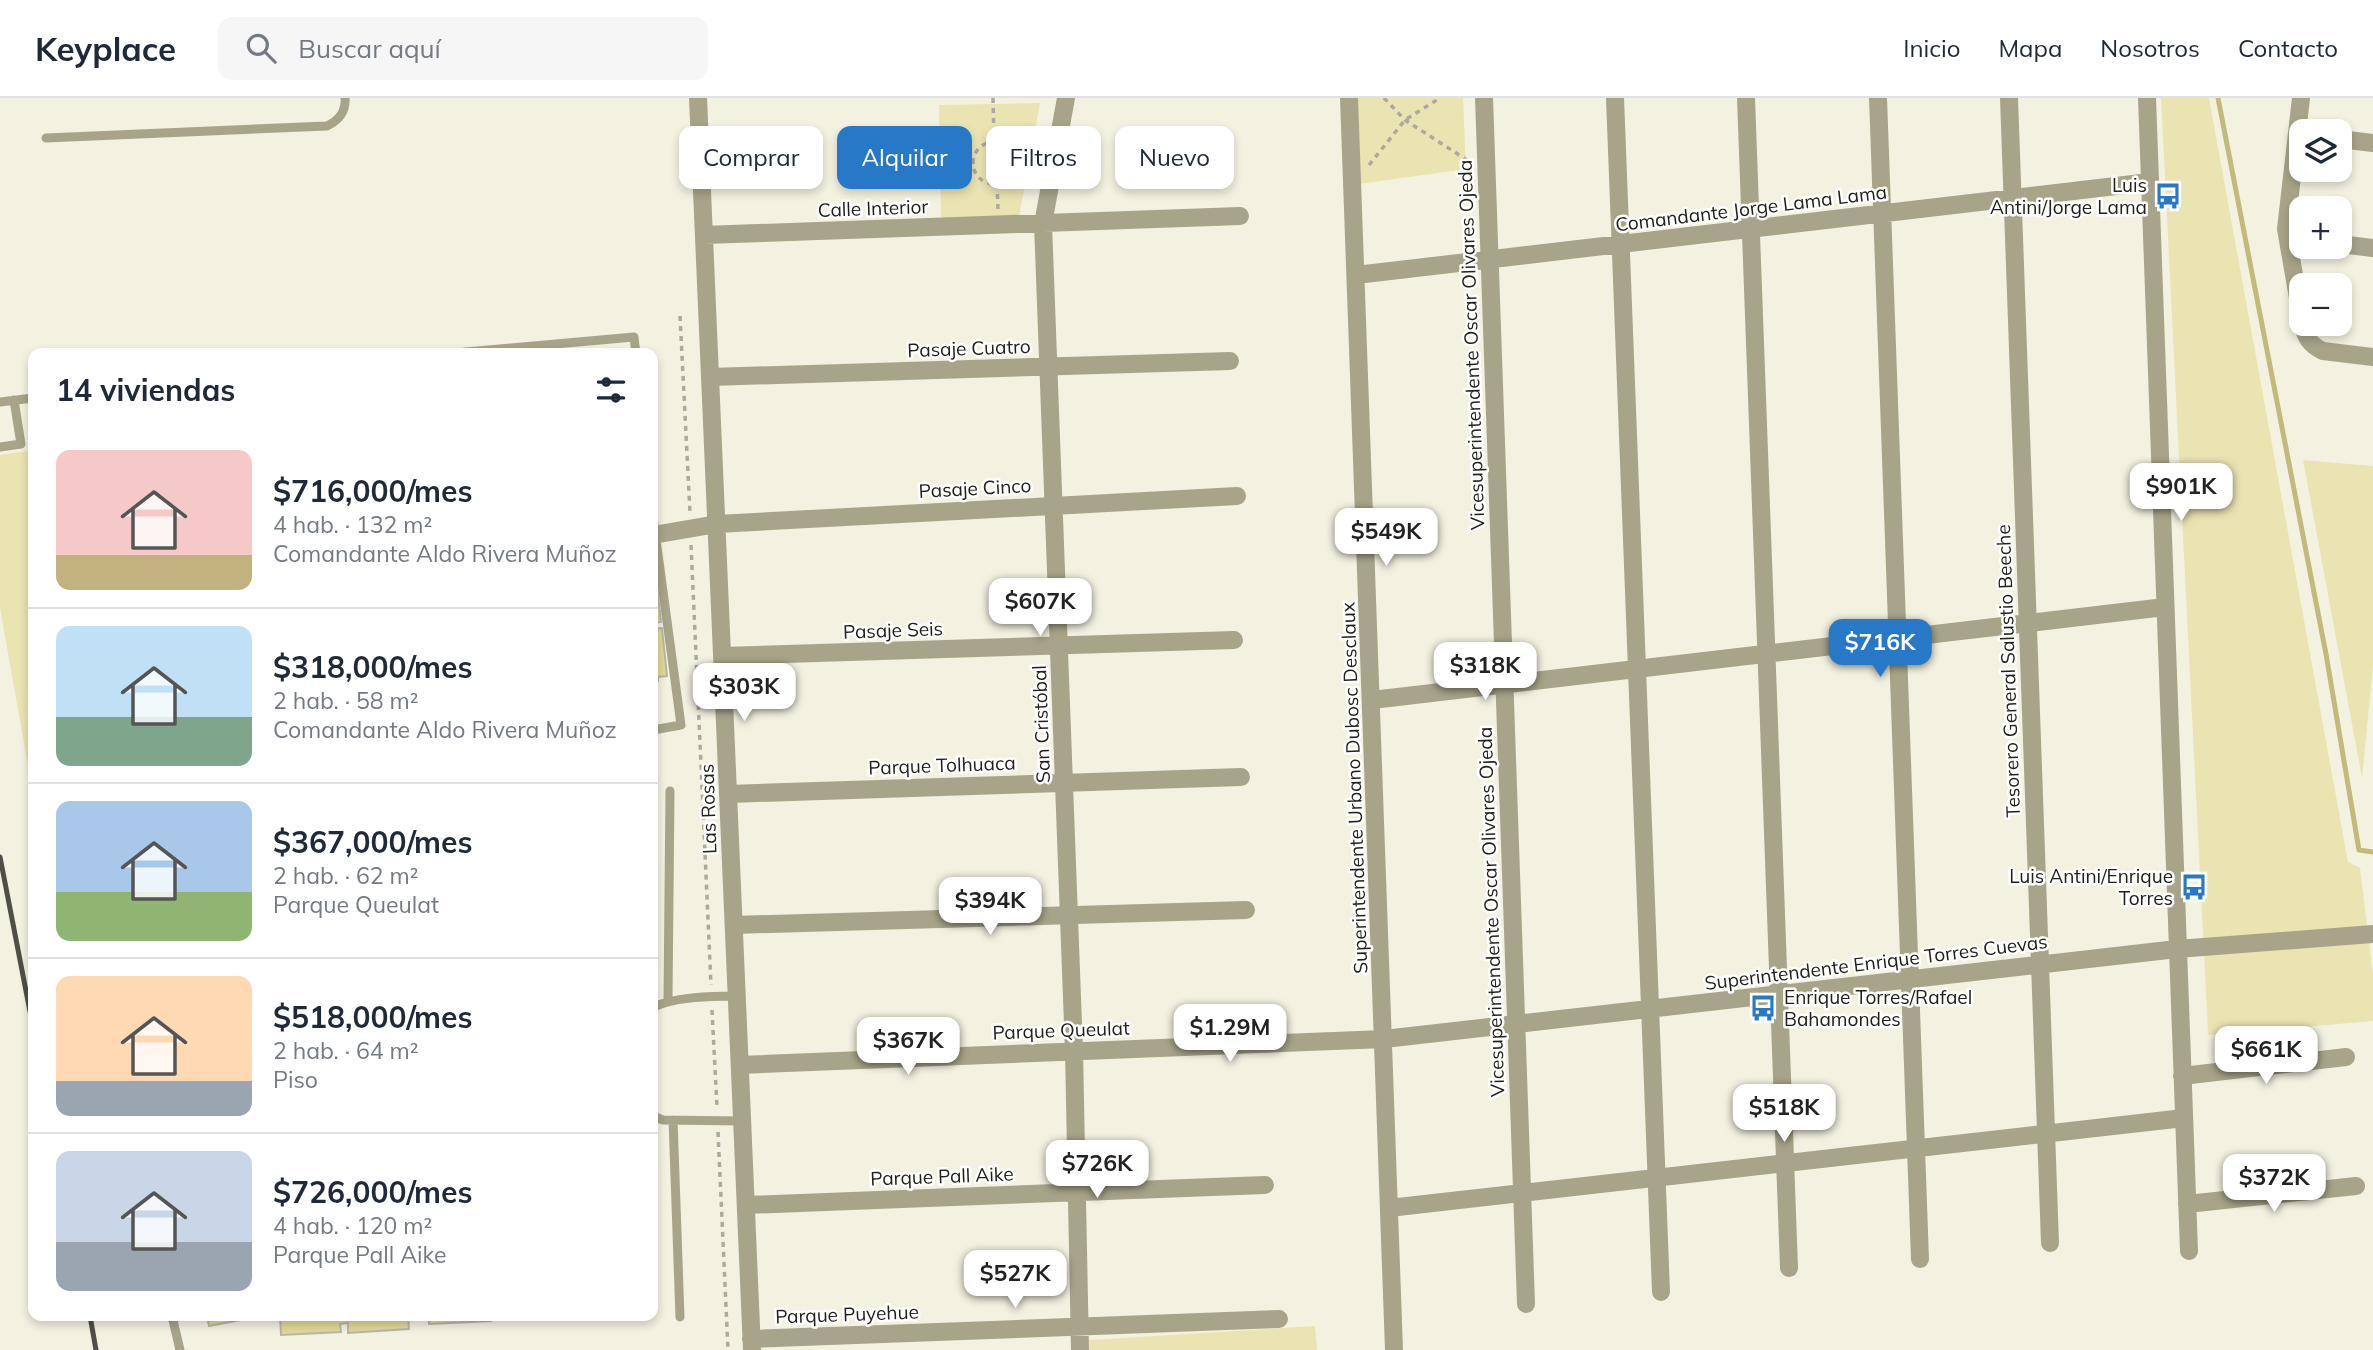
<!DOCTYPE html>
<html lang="es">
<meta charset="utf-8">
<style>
:root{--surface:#fff;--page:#f6f6f7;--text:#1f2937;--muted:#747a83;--line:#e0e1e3;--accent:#2778c7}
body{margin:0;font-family:Mulish,sans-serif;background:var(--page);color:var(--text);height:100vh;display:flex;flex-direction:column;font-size:26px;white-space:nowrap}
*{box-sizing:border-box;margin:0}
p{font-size:23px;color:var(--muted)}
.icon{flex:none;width:38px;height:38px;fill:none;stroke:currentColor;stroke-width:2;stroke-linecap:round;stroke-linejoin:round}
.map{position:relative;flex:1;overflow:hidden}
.panel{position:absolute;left:28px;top:250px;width:630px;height:973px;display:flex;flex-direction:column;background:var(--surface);border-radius:14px;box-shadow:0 4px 10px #0003}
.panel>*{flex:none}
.banner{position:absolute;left:679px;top:28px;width:665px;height:63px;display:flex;gap:14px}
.controls{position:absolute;left:2289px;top:21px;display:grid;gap:14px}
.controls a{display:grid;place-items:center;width:63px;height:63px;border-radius:14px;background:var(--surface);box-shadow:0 4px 10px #0003;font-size:35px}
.price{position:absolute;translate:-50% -60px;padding:0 16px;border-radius:14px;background:#fff;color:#222;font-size:23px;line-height:46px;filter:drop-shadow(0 2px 4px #0008)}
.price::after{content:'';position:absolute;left:50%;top:42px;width:21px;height:16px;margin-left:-10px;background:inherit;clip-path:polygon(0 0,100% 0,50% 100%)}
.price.current{background:var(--accent);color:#fff}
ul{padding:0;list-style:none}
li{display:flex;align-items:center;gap:21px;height:175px;padding:0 28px}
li+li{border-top:2px solid var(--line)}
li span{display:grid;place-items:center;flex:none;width:196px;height:140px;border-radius:14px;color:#555}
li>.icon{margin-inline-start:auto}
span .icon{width:84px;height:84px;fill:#fffc;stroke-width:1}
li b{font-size:30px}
h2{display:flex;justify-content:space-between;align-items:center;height:84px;padding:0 28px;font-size:30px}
.pill{padding:0 24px;border-radius:14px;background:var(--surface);box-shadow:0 4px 10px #0003;font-size:24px;line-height:63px}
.pill.current{background:var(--accent);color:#fff}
header{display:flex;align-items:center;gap:42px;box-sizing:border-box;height:98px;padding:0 35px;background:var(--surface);border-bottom:2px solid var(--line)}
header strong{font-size:33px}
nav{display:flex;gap:38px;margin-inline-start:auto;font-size:24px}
.search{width:490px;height:63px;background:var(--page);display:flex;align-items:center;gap:18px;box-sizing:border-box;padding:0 24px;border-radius:14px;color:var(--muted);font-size:26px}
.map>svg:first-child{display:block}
.green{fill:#eae4b3}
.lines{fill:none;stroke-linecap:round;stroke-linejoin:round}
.stream{stroke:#c2ba7b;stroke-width:5}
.building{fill:#e0d898;stroke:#b8b7a7;stroke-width:2}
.path{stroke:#abaa9d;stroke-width:3.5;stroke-dasharray:5 5;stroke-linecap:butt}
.lane{stroke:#a7a489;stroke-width:9}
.street{stroke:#a7a489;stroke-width:18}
.rail{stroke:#4f4f47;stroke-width:5}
.labels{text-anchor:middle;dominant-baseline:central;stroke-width:5;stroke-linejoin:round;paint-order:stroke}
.poi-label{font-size:19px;fill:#21211b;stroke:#fff;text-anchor:end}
.street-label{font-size:19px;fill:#21211b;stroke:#fff}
</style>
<header>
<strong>Keyplace</strong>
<div class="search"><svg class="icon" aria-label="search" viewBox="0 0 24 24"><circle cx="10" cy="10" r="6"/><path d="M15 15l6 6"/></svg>Buscar aquí</div>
<nav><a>Inicio</a><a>Mapa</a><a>Nosotros</a><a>Contacto</a></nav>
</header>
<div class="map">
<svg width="2373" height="1252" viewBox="0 0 2373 1252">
<rect width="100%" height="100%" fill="#f3f2e1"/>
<path class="green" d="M1354,0H1463L1466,71L1359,86Z
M2161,0H2209L2348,764L2360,770L2373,877V923L2208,937Z
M1040,5L1019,119L941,121L939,7Z
M27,353L33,386V679H30L0,510V357Z
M2303,362L2373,368V568L2362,680Z
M1315,1228L1317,1252H1089V1242Z"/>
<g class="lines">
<path class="stream" d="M2218,0L2326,556L2359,752L2373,754"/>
</g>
<path class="building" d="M653,470H655L661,524L653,525Z
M662,530L667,578L658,579V583H653V531Z
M207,1218H246V1221L209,1228Z
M280,1218H408L409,1231L348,1235V1225L340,1226L341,1234L281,1237Z
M429,1218H491V1223L429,1226Z
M517,1218H579L517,1222Z"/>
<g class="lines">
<path class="path" d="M993,0L994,44
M1384,0L1405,22L1470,64
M973 65a21 21 0 1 1 42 0a21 21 0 1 1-42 0Z
M947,67L973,66
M1015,67L1037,64
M1369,67L1405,22L1440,0
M997,86L998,111
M680,218L690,415
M691,447L711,887
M712,912L717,1009
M718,1034L728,1252"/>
<path class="lane" d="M46,40L327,28C339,22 346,14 345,0
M444,256L634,239L636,256
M0,304L33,300
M0,349L21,346L14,302
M653,419L681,627L653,632
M668,902L670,693
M653,909C679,898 708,899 737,898
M653,1018L663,1022L742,1023
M673,1022L680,1219
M172,1218L180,1252"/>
<path class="street" d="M698,0L752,1252
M1066,0L1043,126L1074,953L1080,1252
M1349,0L1394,1252
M1484,0L1526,1206
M1615,0L1661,1194
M1746,0L1789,1170
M1878,0L1920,1161
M2009,0L2050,1145
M2147,0L2189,1153
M2301,0L2286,131L2301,217
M2340,41L2373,45
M704,137L1240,118
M2340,146L2373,150
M1356,177L2150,84
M2303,226C2305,239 2310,247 2323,253L2373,259
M710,279L1230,263
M653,437L717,426L1237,398
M722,558L1234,542
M1372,602L2165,509
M728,696L1241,679
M734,827L1246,812
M740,967L1384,941L2177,851L2373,836
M2182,978L2346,959
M2187,1106L2356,1088
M746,1107L1265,1087
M1389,1110L2184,1020
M751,1241L1279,1221"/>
<path class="rail" d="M0,759L33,929
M90,1218L96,1252"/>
</g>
<defs>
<g id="bus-bare" transform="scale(2.1)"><path d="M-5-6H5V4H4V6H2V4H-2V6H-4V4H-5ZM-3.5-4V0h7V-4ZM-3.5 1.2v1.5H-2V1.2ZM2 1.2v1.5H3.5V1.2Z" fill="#2778c7" stroke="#fff" stroke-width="2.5" paint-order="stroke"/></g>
</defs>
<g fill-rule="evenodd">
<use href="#bus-bare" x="2168" y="98"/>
<use href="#bus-bare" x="2194" y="789"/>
<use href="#bus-bare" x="1763" y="910"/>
</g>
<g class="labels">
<g class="poi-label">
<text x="2147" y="87">Luis<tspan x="2147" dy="22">Antini/Jorge Lama</tspan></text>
<text x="2173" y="778">Luis Antini/Enrique<tspan x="2173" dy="22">Torres</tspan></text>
<text x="1784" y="899" text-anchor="start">Enrique Torres/Rafael<tspan x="1784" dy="22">Bahamondes</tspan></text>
</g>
<g class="street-label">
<text transform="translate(873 110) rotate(-2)">Calle Interior</text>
<text transform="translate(1751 110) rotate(-7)">Comandante Jorge Lama Lama</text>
<text transform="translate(1471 247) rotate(-92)">Vicesuperintendente Oscar Olivares Ojeda</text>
<text transform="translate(969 250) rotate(-2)">Pasaje Cuatro</text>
<text transform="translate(975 390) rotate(-3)">Pasaje Cinco</text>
<text transform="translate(893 532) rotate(-2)">Pasaje Seis</text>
<text transform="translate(2008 573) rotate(-92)">Tesorero General Salustio Beeche</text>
<text transform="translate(1041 626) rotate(-92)">San Cristóbal</text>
<text transform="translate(942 667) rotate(-2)">Parque Tolhuaca</text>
<text transform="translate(1354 690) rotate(-92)">Superintendente Urbano Dubosc Desclaux</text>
<text transform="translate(708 711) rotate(-92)">Las Rosas</text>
<text transform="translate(1491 814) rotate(-92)">Vicesuperintendente Oscar Olivares Ojeda</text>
<text transform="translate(1876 864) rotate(-7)">Superintendente Enrique Torres Cuevas</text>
<text transform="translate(1061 932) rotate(-2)">Parque Queulat</text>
<text transform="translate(942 1078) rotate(-2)">Parque Pall Aike</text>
<text transform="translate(847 1216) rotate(-2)">Parque Puyehue</text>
</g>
</g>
</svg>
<div class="controls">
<a><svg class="icon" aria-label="layers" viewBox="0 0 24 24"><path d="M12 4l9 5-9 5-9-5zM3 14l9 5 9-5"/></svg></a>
<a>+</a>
<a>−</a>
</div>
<b class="price" style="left:2181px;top:425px">$901K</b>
<b class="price" style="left:1386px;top:470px">$549K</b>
<b class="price" style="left:1040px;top:540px">$607K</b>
<b class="price current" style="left:1880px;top:581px">$716K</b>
<b class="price" style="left:1485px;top:604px">$318K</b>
<b class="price" style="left:744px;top:625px">$303K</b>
<b class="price" style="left:990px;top:839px">$394K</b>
<b class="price" style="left:1230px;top:966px">$1.29M</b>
<b class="price" style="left:908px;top:979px">$367K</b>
<b class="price" style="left:2266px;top:988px">$661K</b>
<b class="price" style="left:1784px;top:1046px">$518K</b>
<b class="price" style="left:1097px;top:1102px">$726K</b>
<b class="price" style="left:2274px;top:1116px">$372K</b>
<b class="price" style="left:1015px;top:1212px">$527K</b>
<div class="banner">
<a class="pill">Comprar</a>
<a class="pill current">Alquilar</a>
<a class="pill">Filtros</a>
<a class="pill">Nuevo</a>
</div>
<section class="panel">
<h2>14 viviendas<svg class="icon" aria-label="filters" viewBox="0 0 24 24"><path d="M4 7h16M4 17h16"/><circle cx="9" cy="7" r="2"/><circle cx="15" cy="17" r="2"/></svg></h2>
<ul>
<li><span style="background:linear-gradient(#f6c9c9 75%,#c2b280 0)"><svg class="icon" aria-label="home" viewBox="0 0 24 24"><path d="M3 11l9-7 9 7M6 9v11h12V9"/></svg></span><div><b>$716,000/mes</b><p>4 hab. · 132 m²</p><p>Comandante Aldo Rivera Muñoz</p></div></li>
<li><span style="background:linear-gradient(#bfe0f5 65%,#7fa58c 0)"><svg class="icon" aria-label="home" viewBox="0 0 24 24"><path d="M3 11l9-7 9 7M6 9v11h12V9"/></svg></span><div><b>$318,000/mes</b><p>2 hab. · 58 m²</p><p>Comandante Aldo Rivera Muñoz</p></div></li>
<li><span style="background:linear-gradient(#a9c7e8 65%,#8fb573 0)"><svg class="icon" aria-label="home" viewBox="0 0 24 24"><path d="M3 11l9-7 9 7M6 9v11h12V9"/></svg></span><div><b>$367,000/mes</b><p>2 hab. · 62 m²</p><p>Parque Queulat</p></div></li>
<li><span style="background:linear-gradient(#ffd9b3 75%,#9aa5b1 0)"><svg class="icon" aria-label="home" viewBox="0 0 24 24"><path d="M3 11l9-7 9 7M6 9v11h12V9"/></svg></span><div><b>$518,000/mes</b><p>2 hab. · 64 m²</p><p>Piso</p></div></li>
<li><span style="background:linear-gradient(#c9d6e8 65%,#9aa5b1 0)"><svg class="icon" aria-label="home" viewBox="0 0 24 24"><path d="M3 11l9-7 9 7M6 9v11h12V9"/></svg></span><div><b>$726,000/mes</b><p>4 hab. · 120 m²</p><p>Parque Pall Aike</p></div></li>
</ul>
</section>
</div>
